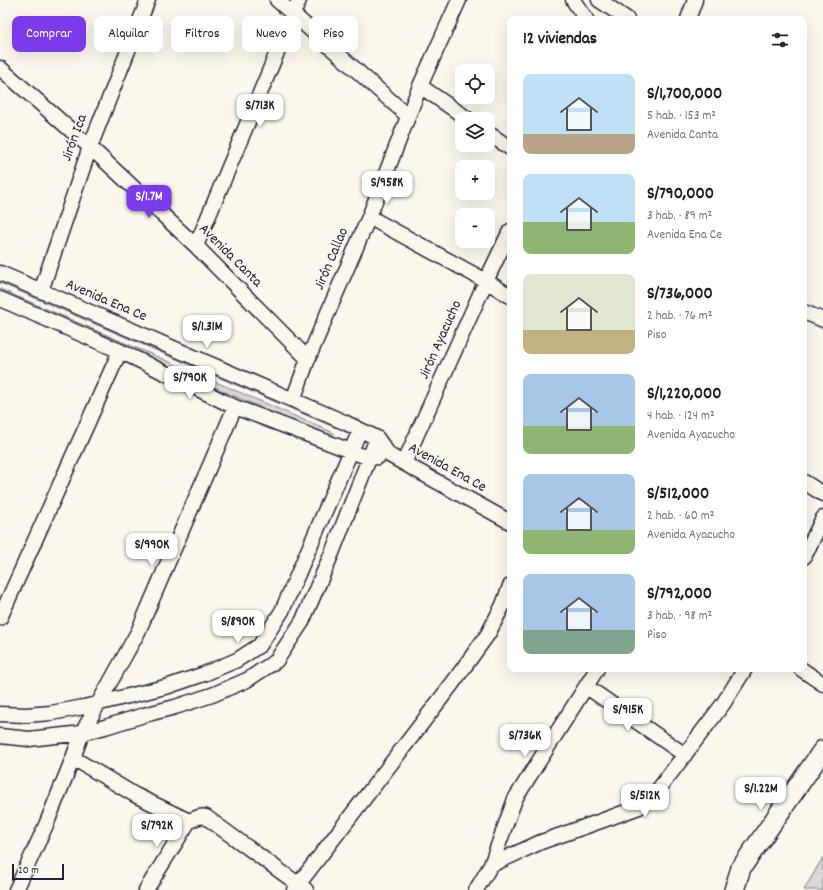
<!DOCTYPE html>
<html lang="es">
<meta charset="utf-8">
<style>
:root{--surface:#fff;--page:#f2f2f2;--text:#222;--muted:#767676;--accent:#7c3aed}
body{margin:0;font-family:Dekko,sans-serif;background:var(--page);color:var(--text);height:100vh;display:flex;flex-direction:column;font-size:15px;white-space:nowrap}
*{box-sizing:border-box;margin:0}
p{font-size:13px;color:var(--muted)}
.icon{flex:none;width:22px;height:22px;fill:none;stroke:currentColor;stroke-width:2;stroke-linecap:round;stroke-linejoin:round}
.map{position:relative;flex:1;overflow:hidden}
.details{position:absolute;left:507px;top:16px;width:300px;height:656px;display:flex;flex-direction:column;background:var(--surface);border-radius:8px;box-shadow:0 4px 16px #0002}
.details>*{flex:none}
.banner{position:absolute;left:12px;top:16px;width:380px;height:36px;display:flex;gap:8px}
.tools{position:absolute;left:455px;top:64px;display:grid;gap:8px}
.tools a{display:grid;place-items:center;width:40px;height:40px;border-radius:8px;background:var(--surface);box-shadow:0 4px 16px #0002;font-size:20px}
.scale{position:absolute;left:12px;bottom:10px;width:52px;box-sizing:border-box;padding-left:4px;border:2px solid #22223b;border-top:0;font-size:11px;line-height:14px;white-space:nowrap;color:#22223b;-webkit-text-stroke:3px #fbf7ec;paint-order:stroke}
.price{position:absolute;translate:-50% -34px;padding:0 9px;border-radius:8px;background:#fff;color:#222;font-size:13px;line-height:26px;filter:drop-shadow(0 1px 2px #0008)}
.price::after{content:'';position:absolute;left:50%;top:24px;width:12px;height:9px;margin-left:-6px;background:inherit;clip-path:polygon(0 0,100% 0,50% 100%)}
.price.selected{background:var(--accent);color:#fff}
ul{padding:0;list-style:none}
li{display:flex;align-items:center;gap:12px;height:100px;padding:0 16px}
li span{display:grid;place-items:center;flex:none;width:112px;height:80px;border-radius:8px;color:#555}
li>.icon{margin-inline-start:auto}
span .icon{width:48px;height:48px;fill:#fffc;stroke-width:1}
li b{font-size:17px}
h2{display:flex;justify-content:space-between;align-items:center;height:48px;padding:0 16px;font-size:17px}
.tag{padding:0 14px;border-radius:8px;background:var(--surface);box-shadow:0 4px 16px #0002;font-size:14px;line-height:36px}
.tag.selected{background:var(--accent);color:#fff}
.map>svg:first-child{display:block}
.green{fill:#dbd8d3;stroke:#7e7d87}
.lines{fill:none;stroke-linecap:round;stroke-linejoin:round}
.street-casing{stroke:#22223b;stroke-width:17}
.secondary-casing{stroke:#22223b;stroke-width:22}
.street{stroke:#fbf7ec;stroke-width:14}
.secondary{stroke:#fbf7ec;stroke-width:19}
.labels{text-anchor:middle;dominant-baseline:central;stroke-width:3.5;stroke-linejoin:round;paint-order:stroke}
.street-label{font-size:15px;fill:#22223b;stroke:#fbf7ec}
</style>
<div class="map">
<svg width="823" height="890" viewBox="0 0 823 890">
<rect width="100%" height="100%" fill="#fbf7ec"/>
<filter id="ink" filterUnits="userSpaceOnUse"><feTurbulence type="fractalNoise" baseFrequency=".025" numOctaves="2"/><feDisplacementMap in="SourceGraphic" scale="8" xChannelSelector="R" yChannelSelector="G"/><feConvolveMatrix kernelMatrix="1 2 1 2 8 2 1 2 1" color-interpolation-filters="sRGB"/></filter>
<g filter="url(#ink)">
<path class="green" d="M0,278L338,424L336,428L0,283Z
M0,289L334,433L332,438L0,295Z
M823,857V890H804Z"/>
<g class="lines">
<g class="street-casing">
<path id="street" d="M277,0L408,116
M573,0L586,19
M599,0L627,19
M688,19L695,0
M0,68L90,147L196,246L308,359
M420,86L468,119
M488,133L510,148
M369,217L486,281L510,296
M196,246L299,0
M0,273L344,422L377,438L389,455L510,522
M41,291L90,147L148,0
M0,299L120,351L235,407L369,458L378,457
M804,312L823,320
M293,400L308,359L369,217L420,86L459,0
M235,407L138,632L82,733L73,758L135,795L189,821C194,819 200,815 206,817L306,890
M404,463L486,281L510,231
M804,482L823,494
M804,557L823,518
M0,618L120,351
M801,669L823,684
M587,687L685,755
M0,714L26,715L51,713L84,707L169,686L204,674L237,660L260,645L282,611L360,430
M0,736L29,739L82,733L105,727L144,715L175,707L212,695L247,680L276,661L302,622L332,553L377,438
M491,865L515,799L597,669
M16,890L46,825L73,758
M146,890L189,821
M294,890L452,684L488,634L503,605L510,586
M476,890L491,865L541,842L601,821L639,807L655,794L723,704L745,669"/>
</g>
<g class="secondary-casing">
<path id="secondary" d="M734,890L741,868L823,750"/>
</g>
<use href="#street" class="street"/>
<use href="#secondary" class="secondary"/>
</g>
</g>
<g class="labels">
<g class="street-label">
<text transform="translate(75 138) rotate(-70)">Jirón Ica</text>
<text transform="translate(230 256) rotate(45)">Avenida Canta</text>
<text transform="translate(332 259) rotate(-67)">Jirón Callao</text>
<text transform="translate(106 301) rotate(23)">Avenida Ena Ce</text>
<text transform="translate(441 340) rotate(-66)">Jirón Ayacucho</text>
<text transform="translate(447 468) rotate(29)">Avenida Ena Ce</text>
</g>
</g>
</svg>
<div class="tools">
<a><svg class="icon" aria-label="locate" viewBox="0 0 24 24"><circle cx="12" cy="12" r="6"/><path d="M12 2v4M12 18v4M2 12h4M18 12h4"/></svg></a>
<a><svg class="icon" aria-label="layers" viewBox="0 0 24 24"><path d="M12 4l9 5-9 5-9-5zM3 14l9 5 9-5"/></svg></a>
<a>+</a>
<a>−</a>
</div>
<div class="scale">20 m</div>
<b class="price" style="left:260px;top:128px">S/713K</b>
<b class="price" style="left:387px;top:205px">S/958K</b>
<b class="price selected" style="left:149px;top:219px">S/1.7M</b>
<b class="price" style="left:207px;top:349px">S/1.31M</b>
<b class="price" style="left:190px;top:400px">S/790K</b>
<b class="price" style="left:152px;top:567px">S/990K</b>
<b class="price" style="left:238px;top:644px">S/890K</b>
<b class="price" style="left:628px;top:732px">S/915K</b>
<b class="price" style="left:525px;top:758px">S/736K</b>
<b class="price" style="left:761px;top:811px">S/1.22M</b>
<b class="price" style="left:645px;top:818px">S/512K</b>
<b class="price" style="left:157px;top:848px">S/792K</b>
<div class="banner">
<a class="tag selected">Comprar</a>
<a class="tag">Alquilar</a>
<a class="tag">Filtros</a>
<a class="tag">Nuevo</a>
<a class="tag">Piso</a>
</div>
<section class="details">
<h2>12 viviendas<svg class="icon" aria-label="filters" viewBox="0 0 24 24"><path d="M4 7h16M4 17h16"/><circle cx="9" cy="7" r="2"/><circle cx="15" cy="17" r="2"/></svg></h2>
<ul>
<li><span style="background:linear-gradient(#bfe0f5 75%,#b9a48a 0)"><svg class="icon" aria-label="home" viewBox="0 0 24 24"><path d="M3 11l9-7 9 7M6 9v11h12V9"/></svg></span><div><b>S/1,700,000</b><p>5 hab. · 153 m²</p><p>Avenida Canta</p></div></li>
<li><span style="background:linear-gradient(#bfe0f5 60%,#8fb573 0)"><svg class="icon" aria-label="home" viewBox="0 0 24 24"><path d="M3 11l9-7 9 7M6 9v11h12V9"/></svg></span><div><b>S/790,000</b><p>3 hab. · 89 m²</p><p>Avenida Ena Ce</p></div></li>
<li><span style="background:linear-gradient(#dfe7d0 70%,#c2b280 0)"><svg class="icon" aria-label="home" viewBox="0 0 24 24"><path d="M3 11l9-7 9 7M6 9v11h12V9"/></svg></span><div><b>S/736,000</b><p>2 hab. · 76 m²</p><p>Piso</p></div></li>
<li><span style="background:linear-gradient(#a9c7e8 65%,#8fb573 0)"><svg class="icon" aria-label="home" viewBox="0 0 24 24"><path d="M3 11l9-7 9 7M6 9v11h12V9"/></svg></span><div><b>S/1,220,000</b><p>4 hab. · 124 m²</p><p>Avenida Ayacucho</p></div></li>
<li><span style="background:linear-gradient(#a9c7e8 70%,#8fb573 0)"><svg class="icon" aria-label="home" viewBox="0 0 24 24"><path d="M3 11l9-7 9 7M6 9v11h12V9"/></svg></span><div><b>S/512,000</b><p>2 hab. · 60 m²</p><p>Avenida Ayacucho</p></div></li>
<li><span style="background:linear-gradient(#a9c7e8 70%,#7fa58c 0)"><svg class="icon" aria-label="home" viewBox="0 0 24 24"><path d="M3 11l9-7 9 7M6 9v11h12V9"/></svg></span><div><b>S/792,000</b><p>3 hab. · 98 m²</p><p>Piso</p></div></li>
</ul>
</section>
</div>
